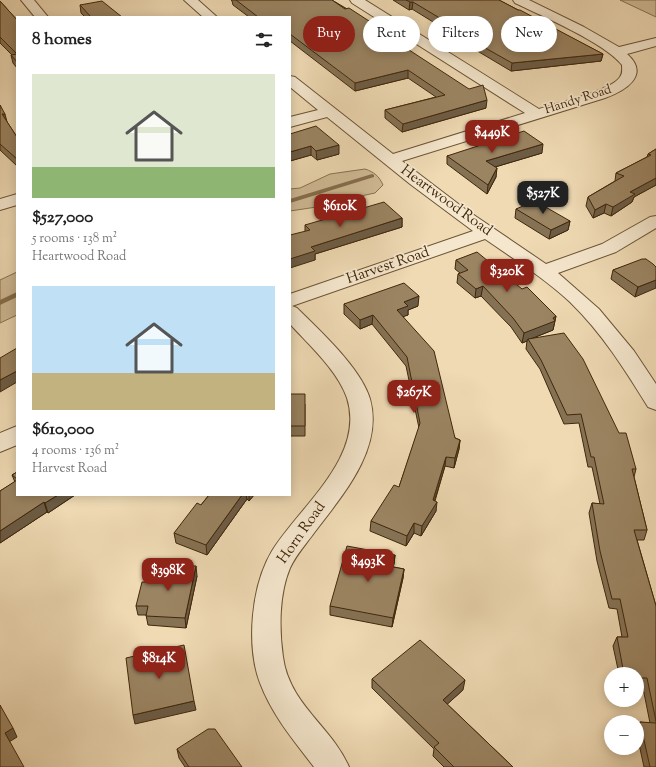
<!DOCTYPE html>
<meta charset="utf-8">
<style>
:root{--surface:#fff;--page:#f2f2f2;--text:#222;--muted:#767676;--accent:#8f2418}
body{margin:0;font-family:"Sorts Mill Goudy",serif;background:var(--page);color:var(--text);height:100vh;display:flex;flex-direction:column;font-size:15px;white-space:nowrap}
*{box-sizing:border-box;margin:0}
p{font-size:13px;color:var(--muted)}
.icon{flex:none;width:22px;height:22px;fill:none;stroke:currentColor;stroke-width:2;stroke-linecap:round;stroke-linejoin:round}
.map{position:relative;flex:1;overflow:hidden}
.panel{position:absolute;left:16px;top:16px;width:275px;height:480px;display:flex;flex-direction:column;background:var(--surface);border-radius:0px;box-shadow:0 2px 10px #0003}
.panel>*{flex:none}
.guide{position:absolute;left:303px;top:16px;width:293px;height:36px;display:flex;gap:8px}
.controls{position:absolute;left:604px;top:667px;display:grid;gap:8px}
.controls a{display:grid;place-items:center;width:40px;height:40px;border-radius:50%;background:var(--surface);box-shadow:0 2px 10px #0003;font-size:20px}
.price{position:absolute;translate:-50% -34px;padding:0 9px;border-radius:8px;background:var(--accent);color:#fff;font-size:13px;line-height:26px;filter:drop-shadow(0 1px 2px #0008)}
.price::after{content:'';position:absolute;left:50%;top:24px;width:12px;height:9px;margin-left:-6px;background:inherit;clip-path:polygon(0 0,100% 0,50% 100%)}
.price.selected{background:#222;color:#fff}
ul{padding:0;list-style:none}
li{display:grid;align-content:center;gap:8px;height:212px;padding:0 16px}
li span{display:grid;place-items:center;height:124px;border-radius:0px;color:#555}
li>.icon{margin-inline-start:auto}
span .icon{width:72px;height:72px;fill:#fffc;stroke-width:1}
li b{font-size:17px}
h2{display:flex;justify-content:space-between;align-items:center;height:48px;padding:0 16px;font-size:17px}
.tag{padding:0 14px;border-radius:18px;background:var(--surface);box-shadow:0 2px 10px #0003;font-size:14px;line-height:36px}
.tag.selected{background:var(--accent);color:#fff}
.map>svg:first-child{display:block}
.green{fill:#d1bc97;stroke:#897250}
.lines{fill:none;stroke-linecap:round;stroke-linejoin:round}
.stream{fill:#866e4d;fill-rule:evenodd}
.minor-casing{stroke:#6c5434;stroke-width:2}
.minor{fill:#f5e7ce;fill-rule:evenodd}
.wall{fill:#857254;stroke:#41270a}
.shaded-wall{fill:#6c5c45;stroke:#41270a}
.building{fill:#9b8462;stroke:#41270a}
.labels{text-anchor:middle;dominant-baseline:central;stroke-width:3.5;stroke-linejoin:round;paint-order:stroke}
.far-street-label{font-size:13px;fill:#41270a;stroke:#f5e7ce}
.street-label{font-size:15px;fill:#41270a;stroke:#f5e7ce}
</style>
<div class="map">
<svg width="656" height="767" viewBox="0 0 656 767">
<rect width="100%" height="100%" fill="#efdab4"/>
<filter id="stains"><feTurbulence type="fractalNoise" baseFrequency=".005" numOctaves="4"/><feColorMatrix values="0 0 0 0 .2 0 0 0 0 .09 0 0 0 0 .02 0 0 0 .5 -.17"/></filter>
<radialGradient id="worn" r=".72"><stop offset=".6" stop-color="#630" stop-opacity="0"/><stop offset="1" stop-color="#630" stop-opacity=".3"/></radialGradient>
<path class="green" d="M620,0H656V17Z
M365,169C374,172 379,176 383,185L375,193L342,200L330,205L290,211V189L300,188L330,174Z
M17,272V315L0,323V280Z"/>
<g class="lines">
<path class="stream" d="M372,174L374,175V177L290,203V199Z
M17,292V297L0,305V300Z"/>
<g class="minor-casing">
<path id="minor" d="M21,0H34L48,17H35Z
M184,0H198L217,17H203Z
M350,0H365L539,109C556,103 611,91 620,77C623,73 622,70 622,65C605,43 542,16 515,3L513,0H529L584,27L619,47L656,38V46L627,54C651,75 625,91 605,98L402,161L465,209L546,264L602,244L650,217L656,216V228L616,252L558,273L599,309L634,351L656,384V410L648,407C625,370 602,333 570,302C544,278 514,259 485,239L292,306L297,308C320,331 361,368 370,399C384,449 342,496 314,533C306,544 296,555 290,568C279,594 279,629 283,657C289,704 332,727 349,767H314C294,741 272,715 260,683C246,646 251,586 272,551C299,507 366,457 347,398C338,371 309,345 290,324V294L473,231L410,184L327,117L290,127V117L318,110L290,87V76L295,77L393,154L525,113L352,3Z
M17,194V205L0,210V199Z
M17,426V445L0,452V433Z"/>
</g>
<use href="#minor" class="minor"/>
</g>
<path class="wall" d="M231,0H332L386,32L385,35L486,108L402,132L385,118V110L436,97L408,78L355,91L290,41V17H249L233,5L232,1Z
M393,0H499L603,54L601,61L511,71L464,43V41L412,9L409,10Z
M0,1L17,20V68L13,63L11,55H12L0,43Z
M80,5L122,17H85L81,13Z
M0,105L7,122L17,137V166L0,150Z
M290,134L339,154L317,160L311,155L290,161Z
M656,149V185L634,197L632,202L611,216L604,213L593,218L586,206L588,197L615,181L616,173L647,157L648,154Z
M542,153L495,167L496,177L487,194L447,164V156Z
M516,209L570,221L568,230L549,239L515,218Z
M402,218V227L315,254V260L305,231V225Z
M646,259L635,297L611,279L613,270Z
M456,260L556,316L553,330L533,338L636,469L634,477L647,530L644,540H637L656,606V767H644L637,735V730L640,722L650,723L643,688L637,687V674H619L613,646L617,637H622L617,609L609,608L597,561L589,513L592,503L600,504L592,467H588L579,423L564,424L540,369L526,349L527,341L522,343L511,327L481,296L475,298L457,283L458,274L460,273L455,269Z
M344,304L418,306L408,310V315L403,316L455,438L460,440L459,449L454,468L445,466L435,501L436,511L421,536L414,533L406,546L370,531L371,521L399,487L419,428L406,366L372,324L360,329L344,314Z
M290,394L305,404V436H290Z
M17,472V495H75L48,513L47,512L0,543V491L15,482L12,475Z
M209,495H254L249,501L247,499L207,555L176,543L174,533L201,505Z
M395,555L394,564L393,567L404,569L403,578L392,627L330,615V606Z
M197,576L186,628L148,625L146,615H138L136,606L155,582Z
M372,679L463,690L447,704L513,767H444L433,756L434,749L372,688Z
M177,749L242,767H185L179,758Z"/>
<path class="shaded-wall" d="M410,2H413L412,9L409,10Z
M603,54L601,61L511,71L512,63Z
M408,70V78L355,91V83Z
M487,100L486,108L402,132L403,124Z
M2,114H5L7,122L4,123Z
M543,144L542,153L485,170L486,161Z
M339,145V154L317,160L316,151Z
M311,146V155L290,161V152Z
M497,168L496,177L487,194L488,185Z
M656,178V185L634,197L632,202L611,216L613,207L630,192Z
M606,204L604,213L593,218L595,210Z
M402,218V227L315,254V260L290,268V259L311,247Z
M570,221L568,230L549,239L551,230Z
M656,280V288L635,297L638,287Z
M483,286L481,296L475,298L476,289Z
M419,296L418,306L408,310V315L397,319V310L404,302Z
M373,315L372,324L360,329V320Z
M556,316L553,330L528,340V339L527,341L522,343L524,333L553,318Z
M17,371V382L0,392V380Z
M460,440L459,449L454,468L455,458Z
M446,457L445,466L432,509L437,502L436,511L421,536L422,526L433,500Z
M58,495H75L48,513L45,503Z
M242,495H246L247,499L207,555L206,545Z
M249,495H254L249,501Z
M44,502L47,512L0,543V531Z
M414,523V533L406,546L407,536Z
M395,555L394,564L387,576L388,566Z
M196,566L197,576L186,628L185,618Z
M404,569L403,578L392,627L393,618Z
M465,680L463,690L442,709L443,700Z
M194,701L196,710L135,724L133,715Z
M13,728L17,737L9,742L5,733Z"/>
<path class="building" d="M236,0H332L345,9L349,8L386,32L383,33L469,89L483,85L487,100L403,124L385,110L445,95L408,70L355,83L290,34V17H258Z
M406,0H499L518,10H520L603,54L512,63L464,36L468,35L413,2H410Z
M0,1L17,20V62L11,55L17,54L0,37Z
M102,1L122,17H91L80,5Z
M0,105L5,114H2L17,137V159L0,144Z
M316,126L339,145L316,151L311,146L290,152V134Z
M524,131L543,144L486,161L497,168L488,185L447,156Z
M656,149V178L630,192L635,194L613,207L606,204L595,210L588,197L624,176L616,173L651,155L648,154Z
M535,201L570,221L551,230L516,209Z
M384,202L402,218L311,247L315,251L290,259V235L310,230L305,225Z
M477,252L522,289L527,287L556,316L553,318L555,321L524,333L513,318L483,286L476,289L458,274L468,270L456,260Z
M642,259H646L653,264L656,267V280L638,287L613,270Z
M404,283L419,296L404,302L408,306L397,310L434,351L455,438L460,440L455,458L446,457L433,500L437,502L422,526L414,523L407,536L371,521L394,485L399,487L420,423L407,357L373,315L360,320L344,304Z
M564,333L583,359L619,433H626L636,469H632L647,530H634L656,606V721L647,678H637V674H624L617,637H628L620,599H612L600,551L592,503L604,504L594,457H591L581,414L567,415L541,360L528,339Z
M17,348V371L0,380V358Z
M290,394H305V426H290Z
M17,472V479L12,475Z
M17,480V495H58L45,503L44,502L0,531V491Z
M209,495H242L206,545L174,533L197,503L201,505Z
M347,546L395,555L388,566L404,569L393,618L330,606Z
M159,565L196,566L185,618L146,616L148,606H136L142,582H155Z
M420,640L465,680L443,700L513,767H454L434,747L439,743L372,679Z
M184,645L194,701L133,715L126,658Z
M0,705L13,728L5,733L24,767H0Z
M640,722L656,723V767H650Z
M208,729H215L242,767H189L177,749Z"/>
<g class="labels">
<g class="far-street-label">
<text transform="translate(578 100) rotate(-18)">Handy Road</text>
</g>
<g class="street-label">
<text transform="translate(446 201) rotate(36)">Heartwood Road</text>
<text transform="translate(388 266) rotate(-19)">Harvest Road</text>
<text transform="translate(302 533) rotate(-55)">Horn Road</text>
</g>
</g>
<rect width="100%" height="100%" filter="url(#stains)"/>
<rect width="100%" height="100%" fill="url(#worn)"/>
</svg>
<div class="controls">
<a>+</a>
<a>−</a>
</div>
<b class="price" style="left:492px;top:154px">$449K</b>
<b class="price selected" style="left:543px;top:215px">$527K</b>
<b class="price" style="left:340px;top:228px">$610K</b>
<b class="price" style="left:507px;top:293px">$320K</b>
<b class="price" style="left:414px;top:414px">$267K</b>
<b class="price" style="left:368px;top:583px">$493K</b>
<b class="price" style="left:168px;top:592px">$398K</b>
<b class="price" style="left:159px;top:680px">$814K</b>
<div class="guide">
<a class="tag selected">Buy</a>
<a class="tag">Rent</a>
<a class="tag">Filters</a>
<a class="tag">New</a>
</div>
<section class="panel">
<h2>8 homes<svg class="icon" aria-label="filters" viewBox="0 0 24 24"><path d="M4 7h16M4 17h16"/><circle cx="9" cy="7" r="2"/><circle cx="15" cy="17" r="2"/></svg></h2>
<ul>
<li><span style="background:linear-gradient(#dfe7d0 75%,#8fb573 0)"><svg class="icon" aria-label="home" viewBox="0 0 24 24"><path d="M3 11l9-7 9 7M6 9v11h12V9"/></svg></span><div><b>$527,000</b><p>5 rooms · 138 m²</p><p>Heartwood Road</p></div></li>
<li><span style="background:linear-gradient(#bfe0f5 70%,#c2b280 0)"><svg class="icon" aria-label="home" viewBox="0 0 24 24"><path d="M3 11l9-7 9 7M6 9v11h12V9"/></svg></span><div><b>$610,000</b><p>4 rooms · 136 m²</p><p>Harvest Road</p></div></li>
</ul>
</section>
</div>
